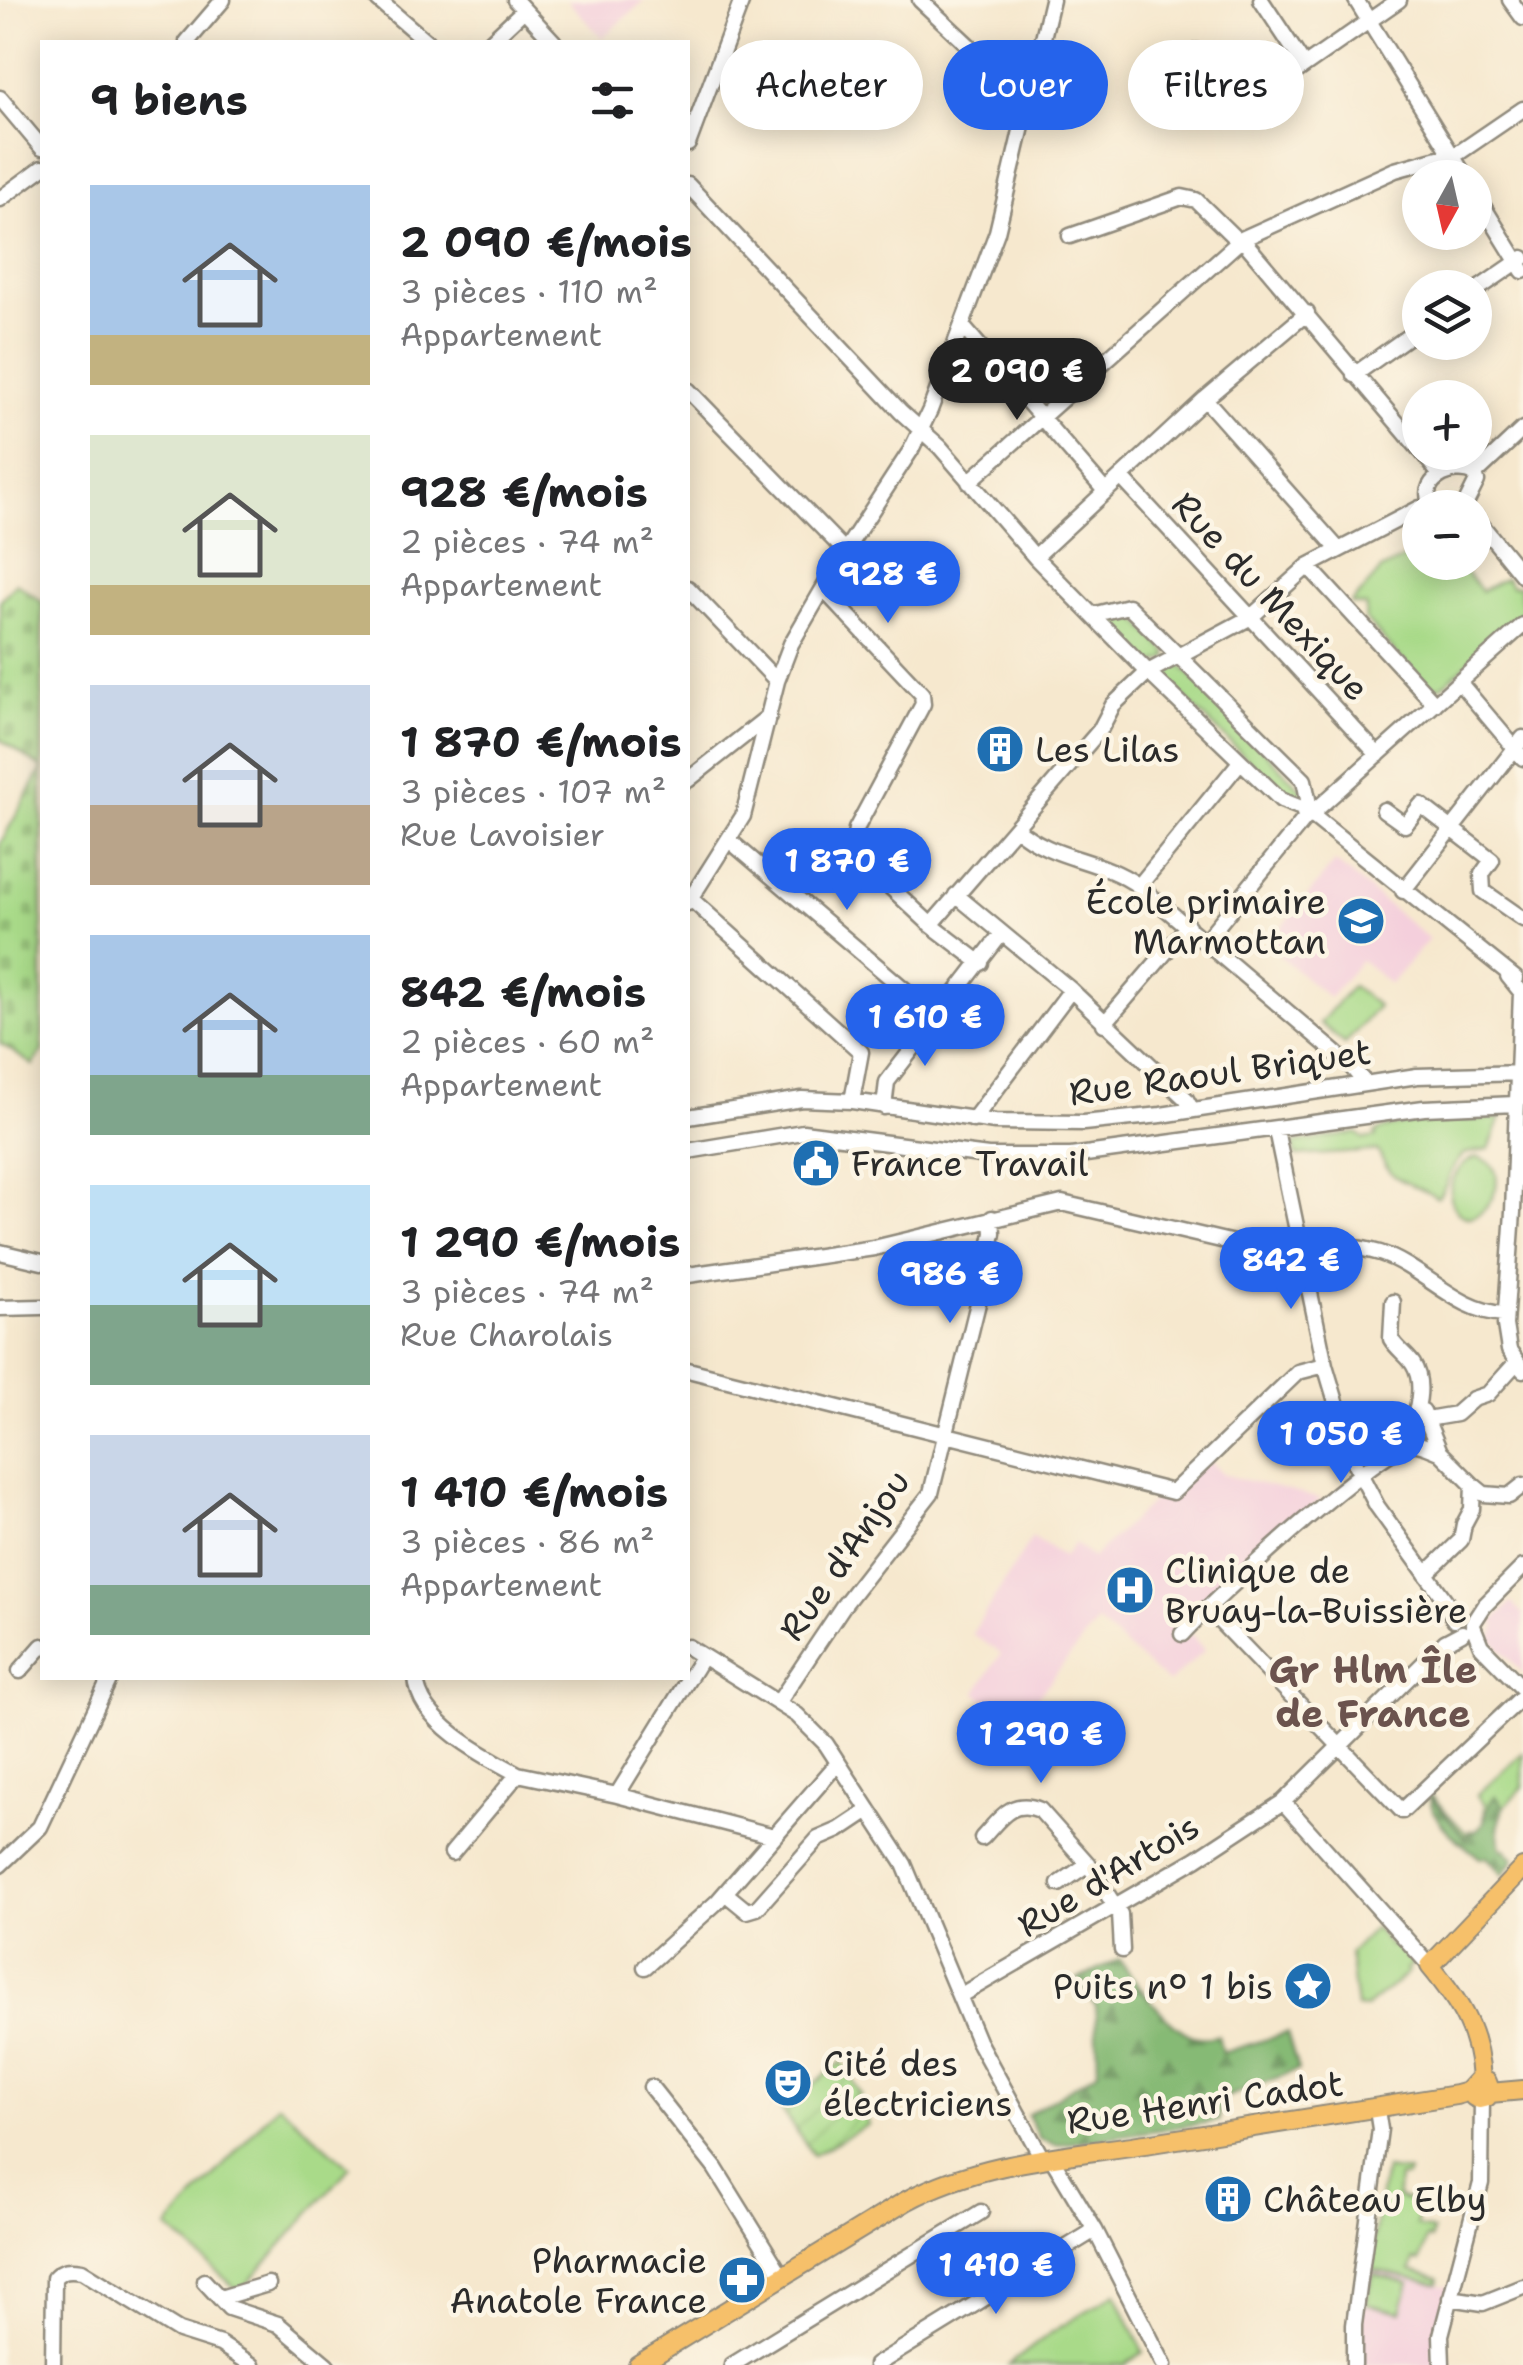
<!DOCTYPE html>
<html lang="fr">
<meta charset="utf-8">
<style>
:root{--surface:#fff;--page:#f2f2f2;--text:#202124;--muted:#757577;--accent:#2563eb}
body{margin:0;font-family:"Shantell Sans",sans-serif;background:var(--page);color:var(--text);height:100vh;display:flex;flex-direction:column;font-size:38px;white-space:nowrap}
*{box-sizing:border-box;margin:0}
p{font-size:32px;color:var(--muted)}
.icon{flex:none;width:55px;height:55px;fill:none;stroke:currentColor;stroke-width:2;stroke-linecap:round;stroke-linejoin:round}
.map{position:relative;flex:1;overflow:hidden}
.side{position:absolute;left:40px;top:40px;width:650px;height:1640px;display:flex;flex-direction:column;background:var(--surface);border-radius:0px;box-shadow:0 5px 25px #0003}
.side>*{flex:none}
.guide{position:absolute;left:720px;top:40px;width:652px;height:90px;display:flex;gap:20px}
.needle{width:65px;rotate:188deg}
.fabs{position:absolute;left:1402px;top:160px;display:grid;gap:20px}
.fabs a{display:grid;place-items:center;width:90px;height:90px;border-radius:50%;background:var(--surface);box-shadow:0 5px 25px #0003;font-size:50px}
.price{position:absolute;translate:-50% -85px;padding:0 22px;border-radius:35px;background:var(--accent);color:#fff;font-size:32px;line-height:65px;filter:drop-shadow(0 2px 5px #0008)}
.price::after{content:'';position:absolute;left:50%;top:60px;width:30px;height:22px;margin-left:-15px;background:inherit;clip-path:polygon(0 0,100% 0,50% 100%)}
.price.active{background:#222;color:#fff}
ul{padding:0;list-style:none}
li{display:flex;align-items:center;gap:30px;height:250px;padding:0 50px}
li span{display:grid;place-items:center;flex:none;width:280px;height:200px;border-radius:0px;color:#555}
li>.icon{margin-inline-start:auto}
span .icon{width:120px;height:120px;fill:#fffc;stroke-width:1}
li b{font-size:42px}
h2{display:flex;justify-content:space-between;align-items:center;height:120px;padding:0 50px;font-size:42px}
.tag{padding:0 35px;border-radius:45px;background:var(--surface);box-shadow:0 5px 25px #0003;font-size:35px;line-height:90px}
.tag.active{background:var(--accent);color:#fff}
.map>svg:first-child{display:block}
.built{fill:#f4cfdc}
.green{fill:#a9da89;stroke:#6a825a;stroke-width:2.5}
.forest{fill:url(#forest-firs);stroke:#587250;stroke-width:2.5}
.cemetery{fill:url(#cemetery-stones);stroke:#6a825a;stroke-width:2.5}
.garden{fill:url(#garden-furrows);stroke:#6a825a;stroke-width:2.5}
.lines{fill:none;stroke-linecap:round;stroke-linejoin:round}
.minor-casing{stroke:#908a7c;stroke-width:19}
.major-casing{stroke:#908a7c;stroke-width:22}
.minor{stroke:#fff;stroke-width:14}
.major{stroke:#f6c06b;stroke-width:18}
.labels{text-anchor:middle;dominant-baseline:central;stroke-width:9;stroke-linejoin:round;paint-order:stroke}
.street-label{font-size:35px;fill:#2b2b2b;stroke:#fcf5e5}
.poi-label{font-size:35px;fill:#2b2b2b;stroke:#fcf5e5;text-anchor:start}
.neighbourhood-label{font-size:38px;font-weight:bold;fill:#6b534e;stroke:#fcf5e5}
</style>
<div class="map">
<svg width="1523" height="2365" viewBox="0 0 1523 2365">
<defs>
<pattern id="forest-firs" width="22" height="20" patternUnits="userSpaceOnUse" patternTransform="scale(2.5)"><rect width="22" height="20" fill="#86ba75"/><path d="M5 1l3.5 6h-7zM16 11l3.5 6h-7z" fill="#6e9760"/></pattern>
<pattern id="cemetery-stones" width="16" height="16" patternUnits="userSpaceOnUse" patternTransform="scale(2.5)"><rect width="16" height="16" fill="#a9da89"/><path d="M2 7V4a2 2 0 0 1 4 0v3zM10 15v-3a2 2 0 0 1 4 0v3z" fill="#92bb76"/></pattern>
<pattern id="garden-furrows" width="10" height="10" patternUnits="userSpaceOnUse" patternTransform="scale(2.5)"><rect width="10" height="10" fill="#a9da89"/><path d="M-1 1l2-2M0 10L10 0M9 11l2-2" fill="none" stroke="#92bb76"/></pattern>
</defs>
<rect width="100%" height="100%" fill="#fcf5e5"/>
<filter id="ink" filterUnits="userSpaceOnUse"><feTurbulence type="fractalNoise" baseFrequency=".01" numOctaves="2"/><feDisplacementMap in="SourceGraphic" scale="20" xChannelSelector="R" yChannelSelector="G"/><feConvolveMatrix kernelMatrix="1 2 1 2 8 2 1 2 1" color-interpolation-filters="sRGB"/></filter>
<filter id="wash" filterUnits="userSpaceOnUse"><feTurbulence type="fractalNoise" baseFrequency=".0048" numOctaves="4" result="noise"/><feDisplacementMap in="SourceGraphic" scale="40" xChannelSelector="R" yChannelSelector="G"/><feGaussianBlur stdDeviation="2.25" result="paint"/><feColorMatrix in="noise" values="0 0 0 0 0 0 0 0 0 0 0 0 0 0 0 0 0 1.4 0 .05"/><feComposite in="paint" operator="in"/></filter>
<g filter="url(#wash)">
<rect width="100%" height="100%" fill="#f6e8ce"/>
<path class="built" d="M567,0H645L602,38Z
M1335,862L1429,939L1390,984L1361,960L1329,998L1267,945Z
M1202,1455L1225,1475L1321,1499L1172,1630L1182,1640L1191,1633L1205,1650L1168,1683L1097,1622L1009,1733L981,1711L987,1702L976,1693L1001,1653L972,1634L1032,1537L1064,1557L1074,1543L1092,1558Z
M1512,1602L1523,1614V1673L1491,1639L1496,1625L1492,1622Z
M1369,2269L1449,2287L1432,2350L1439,2365H1358L1359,2326Z"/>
<path class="green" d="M1420,550V562L1458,563L1481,591L1506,578L1511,586H1520L1523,612L1441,687L1424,684L1365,619L1366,606L1351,604L1381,570Z
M1120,610L1131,613L1167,652L1168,658L1145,668L1103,617Z
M1174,664L1181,665L1304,792L1292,802L1158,673Z
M1352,986L1378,1006L1345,1044L1320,1023Z
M1501,1118L1489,1149L1464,1154C1448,1169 1449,1187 1437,1198C1406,1178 1393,1187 1378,1151L1296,1156L1293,1143L1357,1133L1364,1139L1376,1137L1375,1133C1396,1119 1473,1120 1501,1118Z
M1477,1157C1523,1168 1477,1241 1456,1209C1442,1189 1457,1164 1477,1157Z
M1523,1753V1787L1504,1807L1496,1797C1480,1814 1494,1829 1464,1837L1430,1796L1407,1811L1427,1791L1466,1833L1471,1830L1474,1832L1484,1823L1485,1804L1477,1795Z
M1374,1928L1390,1946L1394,1943L1413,1964L1406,1970L1408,1973L1365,2008L1356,2007L1349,1954Z
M278,2104L350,2167L240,2292L168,2228Z
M1385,2169L1408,2172L1407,2177H1399L1397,2198L1440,2207L1439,2210L1422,2206L1416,2226L1433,2231L1431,2239L1427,2238L1420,2261L1414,2260L1411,2270L1439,2279L1438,2284L1369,2269Z
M1373,2274L1409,2283L1401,2312L1366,2304Z
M1116,2293L1143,2352L1125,2365H1009L1049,2334Z"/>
<path class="forest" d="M1430,1796L1464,1837C1494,1824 1479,1817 1495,1796L1504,1807L1498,1828L1501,1849H1505L1514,1859L1503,1875L1487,1857L1480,1858C1461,1842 1431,1824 1430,1796Z
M1119,1959C1136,1982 1166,2026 1193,2036C1202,2039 1210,2037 1218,2036L1222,2053L1287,2033L1298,2070L1218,2100L1219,2121L1056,2145L1040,2139L1027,2115L1098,2071L1096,2006L1077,1980Z"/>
<path class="cemetery" d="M16,583L42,602V768L0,739V601Z
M42,769V1051L33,1065L0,1043V844Z"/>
<path class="garden" d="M842,2062L861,2095L853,2101L869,2124L813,2155L781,2109Z"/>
</g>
<g filter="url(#ink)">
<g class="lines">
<g class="minor-casing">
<path id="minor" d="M378,0L427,42
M515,0L554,42
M920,0L1027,100
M1261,0L1304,65
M1356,0L1466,178
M1510,0L1523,18
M187,42L223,0
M490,42L524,10
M1197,51L1229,102L1248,105L1399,0
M0,98L42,148
M688,144L742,0
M688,185L901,412L940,447L1035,557L1148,672L1281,800L1304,809
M1475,193L1523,271
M0,199L42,168
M1070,236L1182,197L1196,200L1239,242
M1242,239L1420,450
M1475,291L1523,258
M963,327L1105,491
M1354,375L1420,328
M688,390L845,551
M1205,399L1338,549
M1422,452L1440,475
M1475,474L1523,429
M1121,477L1378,755
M969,482L1242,239L1395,170L1460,152L1523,109
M1434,508C1413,482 1454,462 1475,474L1477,481L1465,505L1457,508
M1475,517L1523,576
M1035,557L1205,399L1307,313
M1308,566L1435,704
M688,588L777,681
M823,589L922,694L923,704L856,829L853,847L856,855L931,925L981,963
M1092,615L1128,606L1304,780L1309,804L1304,813L1312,817L1317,809L1309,804
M1459,682L1523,758
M688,780L769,716
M1317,809L1523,625
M1384,810L1405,825L1421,805L1492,860L1482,874L1483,891L1523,919
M1314,817L1516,979
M1016,828C1054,861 1098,857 1139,886L1350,1065L1365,1083
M729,840L938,1018
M1139,886L1240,762
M1403,891L1523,738
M691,899L861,1052L852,1101
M688,903L743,816L777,681L791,644L845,551L911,450L930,410L997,232L1052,0
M931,925L1100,730L1113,705L1148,672L1251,617L1308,566L1420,508
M1002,933L1071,990L1186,1099L1192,1110
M1205,941L1307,816
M1508,976L1521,992L1513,1212L1505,1325L1509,1350L1523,1370
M1104,1024L1188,926
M884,1107L887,1082L1002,933L956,895
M688,1117L802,1099L852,1101L995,1122L1083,1123L1161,1115L1417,1076L1523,1073
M973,1120L1071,990
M1276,1130L1325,1365L1354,1462L1377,1506L1445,1600L1454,1620
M688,1151L803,1132L988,1156H1071L1424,1108L1516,1104
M0,1252L42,1262
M688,1275L874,1248L1062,1203L1264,1250C1306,1255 1336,1239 1380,1253C1425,1268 1456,1312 1505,1314
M1393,1302L1391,1339C1397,1349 1407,1355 1413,1364C1428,1387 1413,1422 1406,1445
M0,1308L42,1307
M688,1370L1173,1492L1298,1372L1325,1365
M1423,1411L1440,1452L1473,1485
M1427,1419L1456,1414L1473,1399L1488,1394L1516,1363
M1426,1574L1461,1540L1464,1524L1472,1509L1473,1485L1484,1494L1509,1496L1523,1485
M1207,1608L1402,1811L1523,1696
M1473,1623L1484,1606L1523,1567
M1473,1626L1481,1646L1523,1689
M1182,1634C1212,1601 1375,1451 1410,1444C1420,1442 1431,1449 1440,1452
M688,1647L797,1715L826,1744L904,1864L978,2041L1042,2158
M20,1671L42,1646
M416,1678C419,1722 482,1755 518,1774
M778,1703L843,1606L931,1493L982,1287L993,1233L992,1218
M617,1795L774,1836
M1283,1802L1430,1966
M982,1838C1000,1819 1011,1798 1040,1810L1088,1864
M452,1853L518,1774L617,1795L702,1657
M0,1865L40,1827L110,1678
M1059,1884L1088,1864L1120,1914L1122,1950
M725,1893L747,1911L757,1908L818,1839L839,1830L869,1810
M645,1967L717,1902L838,1763
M961,1995L1196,1859L1283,1802L1445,1642L1462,1633
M651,2087L715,2168L782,2276
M1051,2157L1095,2230L1164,2365
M1046,2260L1095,2230
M204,2281L229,2308L278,2324L327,2365
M220,2298L268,2284
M1450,2298L1483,2303L1523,2287
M53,2365L54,2278C62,2269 70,2269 82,2271L179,2331L220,2344L252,2365
M732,2365L981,2212
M876,2365L1040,2264
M1354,2365V2325L1380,2129L1377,2110
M1442,2365L1441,2335L1481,2183L1482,2099"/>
</g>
<g class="major-casing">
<path id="major" d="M1481,2080C1479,2032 1460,2002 1430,1966L1523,1868
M1490,2093L1523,2090
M638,2365L906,2201C983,2160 1067,2156 1152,2143C1253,2128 1354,2112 1456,2095L1467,2092L1478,2080L1487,2082L1490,2090L1487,2097L1479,2099L1474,2097L1471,2089"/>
</g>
<use href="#minor" class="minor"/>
<use href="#major" class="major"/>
</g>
</g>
<defs>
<g id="building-disc" transform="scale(2.5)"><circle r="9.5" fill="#1f6fb2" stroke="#fcf5e5"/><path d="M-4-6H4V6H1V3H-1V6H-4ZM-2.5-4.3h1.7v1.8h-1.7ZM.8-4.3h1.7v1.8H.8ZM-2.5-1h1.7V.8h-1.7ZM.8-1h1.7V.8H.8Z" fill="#fff"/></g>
<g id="school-disc" transform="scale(2.5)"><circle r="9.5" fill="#1f6fb2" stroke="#fcf5e5"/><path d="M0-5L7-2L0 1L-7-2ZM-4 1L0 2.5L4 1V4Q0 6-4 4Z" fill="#fff"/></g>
<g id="civic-disc" transform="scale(2.5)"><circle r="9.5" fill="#1f6fb2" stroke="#fcf5e5"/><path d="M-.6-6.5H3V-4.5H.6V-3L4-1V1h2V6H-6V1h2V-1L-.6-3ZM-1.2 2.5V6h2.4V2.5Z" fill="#fff"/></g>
<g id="hospital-disc" transform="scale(2.5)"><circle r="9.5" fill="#1f6fb2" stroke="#fcf5e5"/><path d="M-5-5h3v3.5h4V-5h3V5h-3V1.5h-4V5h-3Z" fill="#fff"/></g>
<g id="sight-disc" transform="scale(2.5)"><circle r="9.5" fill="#1f6fb2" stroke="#fcf5e5"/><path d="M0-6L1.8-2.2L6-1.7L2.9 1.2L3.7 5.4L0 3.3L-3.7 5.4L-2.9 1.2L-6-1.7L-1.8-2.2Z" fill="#fff"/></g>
<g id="theatre-disc" transform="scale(2.5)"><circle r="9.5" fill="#1f6fb2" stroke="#fcf5e5"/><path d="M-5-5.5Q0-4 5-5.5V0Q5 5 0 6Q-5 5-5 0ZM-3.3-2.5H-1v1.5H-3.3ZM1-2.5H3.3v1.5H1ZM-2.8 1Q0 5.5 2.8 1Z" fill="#fff"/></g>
<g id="pharmacy-disc" transform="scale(2.5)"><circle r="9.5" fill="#1f6fb2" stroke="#fcf5e5"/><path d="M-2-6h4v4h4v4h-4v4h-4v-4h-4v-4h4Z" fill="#fff"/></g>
</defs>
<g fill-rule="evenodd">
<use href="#building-disc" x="1000" y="749"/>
<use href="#school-disc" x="1361" y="921"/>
<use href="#civic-disc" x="816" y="1163"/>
<use href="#hospital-disc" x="1130" y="1590"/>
<use href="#sight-disc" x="1308" y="1986"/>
<use href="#theatre-disc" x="788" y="2083"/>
<use href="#building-disc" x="1228" y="2199"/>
<use href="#pharmacy-disc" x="742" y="2280"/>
</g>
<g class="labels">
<g class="street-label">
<text transform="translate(1271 596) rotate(47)">Rue du Mexique</text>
<text transform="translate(1220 1072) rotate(-8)">Rue Raoul Briquet</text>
<text transform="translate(844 1555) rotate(-55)">Rue d'Anjou</text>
<text transform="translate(1108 1875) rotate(-31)">Rue d'Artois</text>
<text transform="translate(1205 2102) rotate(-8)">Rue Henri Cadot</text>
</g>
<g class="poi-label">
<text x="1035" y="749">Les Lilas</text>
<text x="1326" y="901" text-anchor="end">École primaire<tspan x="1326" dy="40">Marmottan</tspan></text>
<text x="851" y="1163">France Travail</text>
<text x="1165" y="1570">Clinique de<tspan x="1165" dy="40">Bruay-la-Buissière</tspan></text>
<text x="1273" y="1986" text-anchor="end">Puits n° 1 bis</text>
<text x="823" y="2063">Cité des<tspan x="823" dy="40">électriciens</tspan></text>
<text x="1263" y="2199">Château Elby</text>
<text x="707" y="2260" text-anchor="end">Pharmacie<tspan x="707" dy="40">Anatole France</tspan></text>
</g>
<g class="neighbourhood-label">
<text x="1373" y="1669">Gr Hlm Île<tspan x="1373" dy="44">de France</tspan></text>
</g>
</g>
</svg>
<div class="fabs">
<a><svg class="needle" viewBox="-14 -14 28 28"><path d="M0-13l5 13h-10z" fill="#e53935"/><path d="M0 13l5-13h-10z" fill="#757577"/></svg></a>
<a><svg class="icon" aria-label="layers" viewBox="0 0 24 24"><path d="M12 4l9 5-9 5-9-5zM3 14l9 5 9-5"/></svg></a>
<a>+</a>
<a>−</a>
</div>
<b class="price active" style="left:1017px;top:423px">2 090 €</b>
<b class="price" style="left:888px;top:626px">928 €</b>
<b class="price" style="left:847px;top:913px">1 870 €</b>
<b class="price" style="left:925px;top:1069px">1 610 €</b>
<b class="price" style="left:1291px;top:1312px">842 €</b>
<b class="price" style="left:950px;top:1326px">986 €</b>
<b class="price" style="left:1341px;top:1486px">1 050 €</b>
<b class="price" style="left:1041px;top:1786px">1 290 €</b>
<b class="price" style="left:996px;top:2317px">1 410 €</b>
<div class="guide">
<a class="tag">Acheter</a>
<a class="tag active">Louer</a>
<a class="tag">Filtres</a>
</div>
<section class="side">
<h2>9 biens<svg class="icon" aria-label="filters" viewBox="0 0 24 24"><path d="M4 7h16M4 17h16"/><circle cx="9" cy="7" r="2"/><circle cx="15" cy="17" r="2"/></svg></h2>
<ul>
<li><span style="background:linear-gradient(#a9c7e8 75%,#c2b280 0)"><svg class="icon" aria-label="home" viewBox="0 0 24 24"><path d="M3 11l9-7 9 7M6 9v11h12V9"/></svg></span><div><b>2 090 €/mois</b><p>3 pièces · 110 m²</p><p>Appartement</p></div></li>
<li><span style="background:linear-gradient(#dfe7d0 75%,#c2b280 0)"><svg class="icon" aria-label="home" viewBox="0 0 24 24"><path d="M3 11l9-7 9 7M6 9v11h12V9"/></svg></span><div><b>928 €/mois</b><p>2 pièces · 74 m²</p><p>Appartement</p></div></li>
<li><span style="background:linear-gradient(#c9d6e8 60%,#b9a48a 0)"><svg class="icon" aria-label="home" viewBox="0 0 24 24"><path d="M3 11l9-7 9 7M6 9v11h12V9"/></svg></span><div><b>1 870 €/mois</b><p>3 pièces · 107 m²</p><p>Rue Lavoisier</p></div></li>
<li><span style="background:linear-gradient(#a9c7e8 70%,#7fa58c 0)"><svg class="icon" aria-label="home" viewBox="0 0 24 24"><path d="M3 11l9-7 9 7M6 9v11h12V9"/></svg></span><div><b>842 €/mois</b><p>2 pièces · 60 m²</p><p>Appartement</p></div></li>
<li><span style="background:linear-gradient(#bfe0f5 60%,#7fa58c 0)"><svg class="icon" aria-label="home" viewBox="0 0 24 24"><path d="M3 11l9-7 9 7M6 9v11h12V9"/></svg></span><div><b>1 290 €/mois</b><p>3 pièces · 74 m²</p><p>Rue Charolais</p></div></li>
<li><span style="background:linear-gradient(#c9d6e8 75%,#7fa58c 0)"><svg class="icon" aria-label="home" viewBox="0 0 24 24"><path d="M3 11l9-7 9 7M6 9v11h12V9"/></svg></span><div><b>1 410 €/mois</b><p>3 pièces · 86 m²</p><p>Appartement</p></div></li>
</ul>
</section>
</div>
